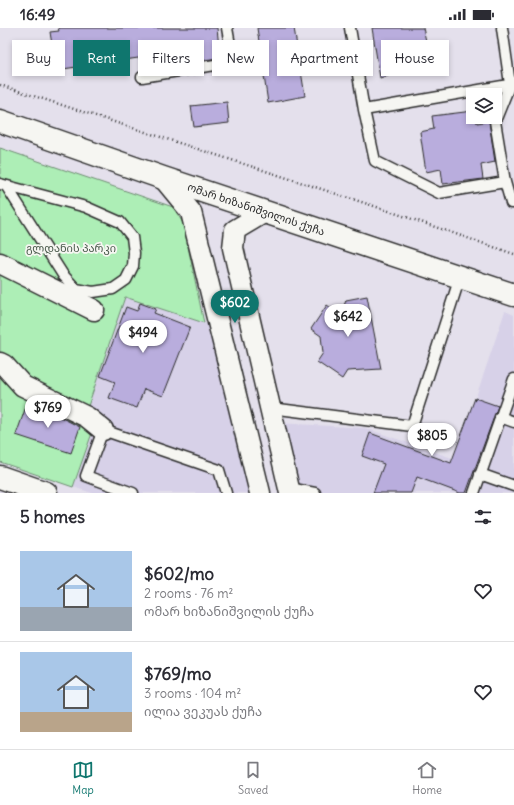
<!DOCTYPE html>
<meta charset="utf-8">
<style>
:root{--surface:#fff;--page:#f2f2f3;--text:#2b2b33;--muted:#7c7c81;--line:#e1e1e2;--accent:#0f766e}
body{margin:0;font-family:Delius,"Noto Sans Georgian",sans-serif;background:var(--page);color:var(--text);height:100vh;display:flex;flex-direction:column;font-size:15px;white-space:nowrap}
*{box-sizing:border-box;margin:0}
p{font-size:13px;color:var(--muted)}
.icon{flex:none;width:22px;height:22px;fill:none;stroke:currentColor;stroke-width:2;stroke-linecap:round;stroke-linejoin:round}
.map{position:relative;height:465px;overflow:hidden}
.sheet{display:flex;flex-direction:column;background:var(--surface);flex:1}
.sheet>*{flex:none}
.top-card{position:absolute;left:12px;top:12px;width:490px;height:36px;display:flex;gap:8px}
.tools{position:absolute;left:466px;top:60px;display:grid;gap:8px}
.tools a{display:grid;place-items:center;width:36px;height:36px;border-radius:0px;background:var(--surface);box-shadow:0 2px 6px #0003;font-size:20px}
.price{position:absolute;translate:-50% -34px;padding:0 9px;border-radius:14px;background:#fff;color:#222;font-size:13px;line-height:26px;filter:drop-shadow(0 1px 2px #0008)}
.price::after{content:'';position:absolute;left:50%;top:24px;width:12px;height:9px;margin-left:-6px;background:inherit;clip-path:polygon(0 0,100% 0,50% 100%)}
.price.on{background:var(--accent);color:#fff}
ul{padding:0;list-style:none}
li{display:flex;align-items:center;gap:12px;height:100px;padding:0 20px}
li+li{border-top:1px solid var(--line)}
li span{display:grid;place-items:center;flex:none;width:112px;height:80px;border-radius:0px;color:#555}
li>.icon{margin-inline-start:auto}
span .icon{width:48px;height:48px;fill:#fffc;stroke-width:1}
li b{font-size:17px}
h2{display:flex;justify-content:space-between;align-items:center;height:48px;padding:0 20px;font-size:17px}
.tag{padding:0 14px;border-radius:0px;background:var(--surface);box-shadow:0 2px 6px #0003;font-size:14px;line-height:36px}
.tag.on{background:var(--accent);color:#fff}
.status{display:flex;justify-content:space-between;align-items:center;height:28px;padding:0 20px;background:var(--surface);direction:ltr}
.status svg{height:11px;fill:currentColor}
.tabs{display:flex;justify-content:space-around;align-items:center;height:56px;border-top:1px solid var(--line);background:var(--surface);font-size:11px;color:var(--muted)}
.tabs a{display:grid;justify-items:center;gap:2px}
.tabs .on{color:var(--accent)}
.map>svg:first-child{display:block}
.built{fill:#d7d1e8}
.green{fill:#adeeb6;stroke:#6c8c70}
.building{fill:#b9addd;stroke:#2b2b2b}
.lines{fill:none;stroke-linecap:round;stroke-linejoin:round}
.lane-casing{stroke:#2b2b2b;stroke-width:13}
.street-casing{stroke:#2b2b2b;stroke-width:23}
.primary-casing{stroke:#2b2b2b;stroke-width:25}
.path{stroke:#2b2b2b;stroke-width:2.5;stroke-dasharray:1 3;stroke-linecap:butt}
.lane{stroke:#f6f6f2;stroke-width:10}
.street{stroke:#f6f6f2;stroke-width:20}
.primary{stroke:#f6f6f2;stroke-width:22}
.labels{text-anchor:middle;dominant-baseline:central;stroke-width:3.5;stroke-linejoin:round;paint-order:stroke}
.street-label{font-size:11px;fill:#2b2b2b;stroke:#f6f6f2}
.park-label{font-size:11px;fill:#4c5c4e;stroke:#f6f6f2}
</style>
<div class="status"><b>16:49</b><svg viewBox="0 0 49 12"><path d="M0 12V9h3v3zM5 12V6h3v6zM10 12V3h3v9zM15 12V0h3v12zM26 1h20v11H26zM47 4h2v5h-2z"/></svg></div>
<div class="map">
<svg width="514" height="465" viewBox="0 0 514 465">
<rect width="100%" height="100%" fill="#e4e0ec"/>
<filter id="ink" filterUnits="userSpaceOnUse"><feTurbulence type="fractalNoise" baseFrequency=".025" numOctaves="2"/><feDisplacementMap in="SourceGraphic" scale="8" xChannelSelector="R" yChannelSelector="G"/><feConvolveMatrix kernelMatrix="1 2 1 2 8 2 1 2 1" color-interpolation-filters="sRGB"/></filter>
<g filter="url(#ink)">
<path class="built" d="M125,269L213,298L249,465H92L73,459L98,388L85,384Z
M505,283L514,287V465H294L279,395L365,400L455,431Z"/>
<path class="green" d="M0,120L173,179L183,195L204,295L125,269L86,384L98,388L73,459L0,434Z"/>
<path class="building" d="M58,0H217L220,30L203,32V28L147,37L145,29L56,42L50,4L59,3Z
M257,0H294L305,68L268,75Z
M372,0H423L429,26L398,30L403,43L380,50Z
M227,74L229,95L194,99L191,78Z
M473,83V89H476L477,95L489,93L495,134L481,137L483,151L443,156L441,141L426,144L420,104L434,101L432,88Z
M367,268L381,341L347,343L342,351L317,334L323,325L321,308L311,301L327,277L341,287L346,272Z
M140,275L156,281L154,285L190,299L163,368L144,361L137,380L109,370L115,354L100,348L126,279L137,283Z
M475,370L498,378L466,465H460L417,449L411,465H373L384,436L362,428L370,405L451,435Z
M28,373L80,399L71,425L16,407Z"/>
<g class="lines">
<g class="lane-casing">
<path id="lane" d="M350,0L364,82L514,56
M502,0L510,56L495,93L505,154L511,175H514
M142,49L233,34L227,0
M364,82L375,133L439,165L505,154
M0,156L86,179L120,194L132,209L134,225L133,238L126,252L113,261L93,264L76,261L63,247L7,159
M271,380L412,398L460,249
M500,389L514,394
M480,446L514,458
M289,460L315,465
M133,465L86,448L103,402L219,442L226,465
M474,465L514,351"/>
</g>
<g class="street-casing">
<path id="street" d="M163,150L191,184L260,465
M265,184L235,202L233,220L290,465
M0,235L94,282
M0,335L4,337L23,358L87,389L103,402"/>
</g>
<g class="primary-casing">
<g id="primary">
<path id="s1" d="M0,93L163,150L514,267"/>
<path d="M0,449L46,465"/>
</g>
</g>
<path class="path" d="M0,57L380,180L514,226"/>
<use href="#lane" class="lane"/>
<use href="#street" class="street"/>
<use href="#primary" class="primary"/>
</g>
</g>
<g class="labels">
<g class="street-label">
<text stroke="none"><textPath href="#s1" startOffset="271">ომარ ხიზანიშვილის ქუჩა</textPath></text>
</g>
<g class="park-label">
<text x="71" y="220">გლდანის პარკი</text>
</g>
</g>
</svg>
<div class="tools">
<a><svg class="icon" aria-label="layers" viewBox="0 0 24 24"><path d="M12 4l9 5-9 5-9-5zM3 14l9 5 9-5"/></svg></a>
</div>
<b class="price on" style="left:235px;top:296px">$602</b>
<b class="price" style="left:348px;top:310px">$642</b>
<b class="price" style="left:143px;top:326px">$494</b>
<b class="price" style="left:48px;top:401px">$769</b>
<b class="price" style="left:432px;top:429px">$805</b>
<div class="top-card">
<a class="tag">Buy</a>
<a class="tag on">Rent</a>
<a class="tag">Filters</a>
<a class="tag">New</a>
<a class="tag">Apartment</a>
<a class="tag">House</a>
</div>
</div>
<section class="sheet">
<h2>5 homes<svg class="icon" aria-label="filters" viewBox="0 0 24 24"><path d="M4 7h16M4 17h16"/><circle cx="9" cy="7" r="2"/><circle cx="15" cy="17" r="2"/></svg></h2>
<ul>
<li><span style="background:linear-gradient(#a9c7e8 70%,#9aa5b1 0)"><svg class="icon" aria-label="home" viewBox="0 0 24 24"><path d="M3 11l9-7 9 7M6 9v11h12V9"/></svg></span><div><b>$602/mo</b><p>2 rooms · 76 m²</p><p>ომარ ხიზანიშვილის ქუჩა</p></div><svg class="icon" aria-label="heart" viewBox="0 0 24 24"><path d="M12 20l-8-8c-3-5 5-10 8-4 3-6 11-1 8 4z"/></svg></li>
<li><span style="background:linear-gradient(#a9c7e8 75%,#b9a48a 0)"><svg class="icon" aria-label="home" viewBox="0 0 24 24"><path d="M3 11l9-7 9 7M6 9v11h12V9"/></svg></span><div><b>$769/mo</b><p>3 rooms · 104 m²</p><p>ილია ვეკუას ქუჩა</p></div><svg class="icon" aria-label="heart" viewBox="0 0 24 24"><path d="M12 20l-8-8c-3-5 5-10 8-4 3-6 11-1 8 4z"/></svg></li>
</ul>
</section>
<nav class="tabs">
<a class="on"><svg class="icon" aria-label="map" viewBox="0 0 24 24"><path d="M3 6l6-2 6 2 6-2v14l-6 2-6-2-6 2zM9 4v14M15 6v14"/></svg>Map</a>
<a><svg class="icon" aria-label="saved" viewBox="0 0 24 24"><path d="M7 4h10v16l-5-4-5 4z"/></svg>Saved</a>
<a><svg class="icon" aria-label="home" viewBox="0 0 24 24"><path d="M3 11l9-7 9 7M6 9v11h12V9"/></svg>Home</a>
</nav>
